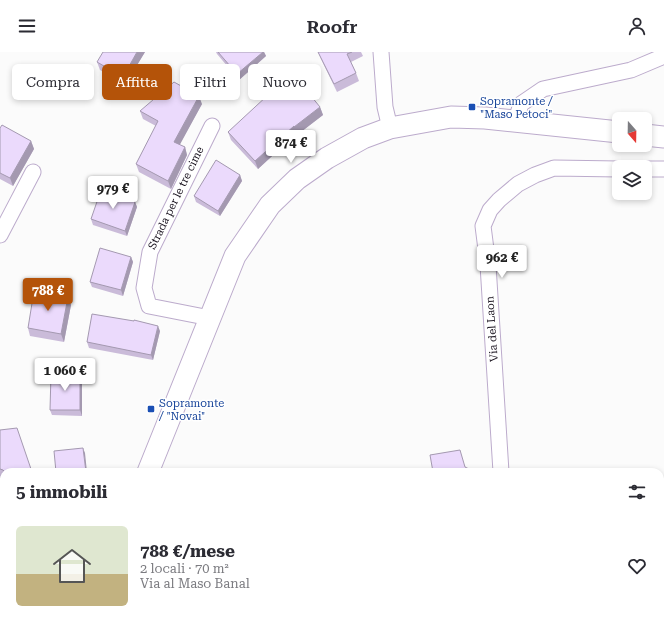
<!DOCTYPE html>
<html lang="it">
<meta charset="utf-8">
<style>
:root{--surface:#fff;--page:#f2f2f3;--text:#2b2b33;--muted:#7c7c81;--accent:#b45309}
body{margin:0;font-family:"Roboto Serif",serif;background:var(--page);color:var(--text);height:100vh;display:flex;flex-direction:column;font-size:15px;white-space:nowrap}
*{box-sizing:border-box;margin:0}
p{font-size:13px;color:var(--muted)}
.icon{flex:none;width:22px;height:22px;fill:none;stroke:currentColor;stroke-width:2;stroke-linecap:round;stroke-linejoin:round}
.map{position:relative;flex:1;overflow:hidden}
.sheet{position:absolute;left:0px;top:416px;width:664px;height:156px;display:flex;flex-direction:column;background:var(--surface);border-radius:12px 12px 0 0;box-shadow:0 2px 6px #0003}
.sheet>*{flex:none}
.banner{position:absolute;left:12px;top:12px;width:400px;height:36px;display:flex;gap:8px}
.needle{width:26px;rotate:160deg}
.controls{position:absolute;left:612px;top:60px;display:grid;gap:8px}
.controls a{display:grid;place-items:center;width:40px;height:40px;border-radius:6px;background:var(--surface);box-shadow:0 2px 6px #0003;font-size:20px}
.price{position:absolute;translate:-50% -34px;padding:0 9px;border-radius:4px;background:#fff;color:#222;font-size:13px;line-height:26px;filter:drop-shadow(0 1px 2px #0008)}
.price::after{content:'';position:absolute;left:50%;top:24px;width:12px;height:9px;margin-left:-6px;background:inherit;clip-path:polygon(0 0,100% 0,50% 100%)}
.price.on{background:var(--accent);color:#fff}
ul{padding:0;list-style:none}
li{display:flex;align-items:center;gap:12px;height:100px;padding:0 16px}
li span{display:grid;place-items:center;flex:none;width:112px;height:80px;border-radius:6px;color:#555}
li>.icon{margin-inline-start:auto}
span .icon{width:48px;height:48px;fill:#fffc;stroke-width:1}
li b{font-size:17px}
h2{display:flex;justify-content:space-between;align-items:center;height:48px;padding:0 16px;font-size:17px}
.tag{padding:0 14px;border-radius:6px;background:var(--surface);box-shadow:0 2px 6px #0003;font-size:14px;line-height:36px}
.tag.on{background:var(--accent);color:#fff}
header{display:flex;justify-content:space-between;align-items:center;height:52px;padding:0 16px;background:var(--surface);font-size:18px;font-weight:600}
.map>svg:first-child{display:block}
.lines{fill:none;stroke-linecap:round;stroke-linejoin:round}
.service-casing{stroke:#bcabcc;stroke-width:10}
.minor-casing{stroke:#bcabcc;stroke-width:17}
.secondary-casing{stroke:#bcabcc;stroke-width:23}
.service{stroke:#fff;stroke-width:8}
.minor{stroke:#fff;stroke-width:15}
.secondary{stroke:#fff;stroke-width:21}
.wall{fill:#cabbd9}
.shaded-wall{fill:#a499b0}
.building{fill:#ebdafc;stroke:#a499b0}
.transit-dot{fill:#1a4fb4;stroke:#fff;stroke-width:1.5}
.labels{text-anchor:middle;dominant-baseline:central;stroke-width:3;stroke-linejoin:round;paint-order:stroke}
.transit-label{font-size:11px;fill:#164399;stroke:#fff;text-anchor:start}
.street-label{font-size:11px;fill:#19131e;stroke:#fff}
</style>
<header><svg class="icon" aria-label="menu" viewBox="0 0 24 24"><path d="M4 6h16M4 12h16M4 18h16"/></svg>Roofr<svg class="icon" aria-label="person" viewBox="0 0 24 24"><circle cx="12" cy="8" r="4"/><path d="M4 21q1-7 8-7t8 7"/></svg></header>
<div class="map">
<svg width="664" height="572" viewBox="0 0 664 572">
<rect width="100%" height="100%" fill="#fbfbfb"/>
<g class="lines">
<g class="service-casing">
<path id="service" d="M499,568V572"/>
</g>
<g class="minor-casing">
<path id="minor" d="M381,0L385,55L390,76
M516,68L521,52L543,37L631,18L664,4
M645,117H664
M0,183L33,120
M210,266L149,254L144,236L150,200L212,74
M501,420L488,213L483,174L490,158L499,148L518,132L535,123L554,116L619,117
M0,433L4,436
M562,568L563,572"/>
</g>
<g class="secondary-casing">
<path id="secondary" d="M645,83L664,85
M148,420L235,204L270,153L297,127L327,106L363,86L390,76L451,65L485,66L619,80
M87,572L89,568"/>
</g>
<use href="#service" class="service"/>
<use href="#minor" class="minor"/>
<use href="#secondary" class="secondary"/>
</g>
<path class="wall" d="M145,0L125,33L100,18L97,10Z
M216,0H264L266,4L239,28L217,2Z
M318,0H361L363,4L351,10L356,21L359,29L337,40L321,7Z
M202,52L179,93L185,95L187,103L171,137L139,120L136,112L156,74L143,67L140,59Z
M320,55L323,63L297,83L296,82L258,117L231,88L228,80Z
M0,76L31,89L34,97L13,134L0,127Z
M240,123L242,129L220,164L196,150L194,144Z
M135,150L137,155L127,184L93,173L91,167Z
M131,205L133,210L123,244L92,235L90,230Z
M68,245L71,253L64,290L30,284L28,276Z
M160,279L153,308L89,296L87,290Z
M80,322L82,328V364L52,363L50,358Z
M0,378L32,420H4V425L0,424Z"/>
<path class="shaded-wall" d="M137,0H145L125,33L123,25Z
M263,0H264L266,4L239,28L237,22Z
M199,44L202,52L177,98L174,90Z
M320,55L323,63L297,83L294,75Z
M294,74L296,82L258,117L255,109Z
M31,89L34,97L13,134L10,126Z
M185,95L187,103L171,137L168,129Z
M240,123L242,129L220,164L218,159Z
M135,150L137,155L127,184L125,179Z
M131,205L133,210L123,244L121,238Z
M68,245L71,253L64,290L61,282Z
M158,274L160,279L153,308L151,303Z
M80,322L82,328V364L80,358Z
M83,396L85,401L87,420H86Z
M36,568H38L39,572H37Z"/>
<path class="building" d="M103,0H137L123,25L97,10Z
M218,0H263L237,22Z
M318,0H352L347,2L356,21L334,32Z
M293,22L320,55L294,75V74L255,109L228,80L268,43Z
M174,30L199,44L174,90L185,95L168,129L136,112L158,69L140,59Z
M2,73L31,89L10,126L0,121V76Z
M216,108L240,123L218,159L194,144Z
M101,138L135,150L125,179L91,167Z
M100,196L131,205L121,238L90,230Z
M34,239L68,245L61,282L28,276Z
M92,262L134,269V268L158,274L151,303L87,290Z
M51,322H80V358H50Z
M17,376L32,420H5L3,418L0,417V378Z
M83,396L86,420H56L54,399Z
M460,398L465,415L471,418L472,420H433L430,403Z
M0,537H4V568H36L37,572H0Z
M454,568H492L496,571L500,570L501,568H530L531,572H453V569Z"/>
<g class="transit-dot">
<rect x="468" y="51" width="8" height="8" rx="2"/>
<rect x="147" y="353" width="8" height="8" rx="2"/>
</g>
<g class="labels">
<g class="transit-label">
<text x="480" y="49">Sopramonte /<tspan x="480" dy="13">"Maso Petoci"</tspan></text>
<text x="159" y="351">Sopramonte<tspan x="159" dy="13">/ "Novai"</tspan></text>
</g>
<g class="street-label">
<text transform="translate(176 146) rotate(-64)">Strada per le tre cime</text>
<text transform="translate(492 277) rotate(-94)">Via del Laon</text>
</g>
</g>
</svg>
<div class="controls">
<a><svg class="needle" viewBox="-14 -14 28 28"><path d="M0-13l5 13h-10z" fill="#e53935"/><path d="M0 13l5-13h-10z" fill="#7c7c81"/></svg></a>
<a><svg class="icon" aria-label="layers" viewBox="0 0 24 24"><path d="M12 4l9 5-9 5-9-5zM3 14l9 5 9-5"/></svg></a>
</div>
<b class="price" style="left:291px;top:112px">874 €</b>
<b class="price" style="left:113px;top:158px">979 €</b>
<b class="price" style="left:502px;top:227px">962 €</b>
<b class="price on" style="left:48px;top:260px">788 €</b>
<b class="price" style="left:65px;top:340px">1 060 €</b>
<div class="banner">
<a class="tag">Compra</a>
<a class="tag on">Affitta</a>
<a class="tag">Filtri</a>
<a class="tag">Nuovo</a>
</div>
<section class="sheet">
<h2>5 immobili<svg class="icon" aria-label="filters" viewBox="0 0 24 24"><path d="M4 7h16M4 17h16"/><circle cx="9" cy="7" r="2"/><circle cx="15" cy="17" r="2"/></svg></h2>
<ul>
<li><span style="background:linear-gradient(#dfe7d0 60%,#c2b280 0)"><svg class="icon" aria-label="home" viewBox="0 0 24 24"><path d="M3 11l9-7 9 7M6 9v11h12V9"/></svg></span><div><b>788 €/mese</b><p>2 locali · 70 m²</p><p>Via al Maso Banal</p></div><svg class="icon" aria-label="heart" viewBox="0 0 24 24"><path d="M12 20l-8-8c-3-5 5-10 8-4 3-6 11-1 8 4z"/></svg></li>
</ul>
</section>
</div>
